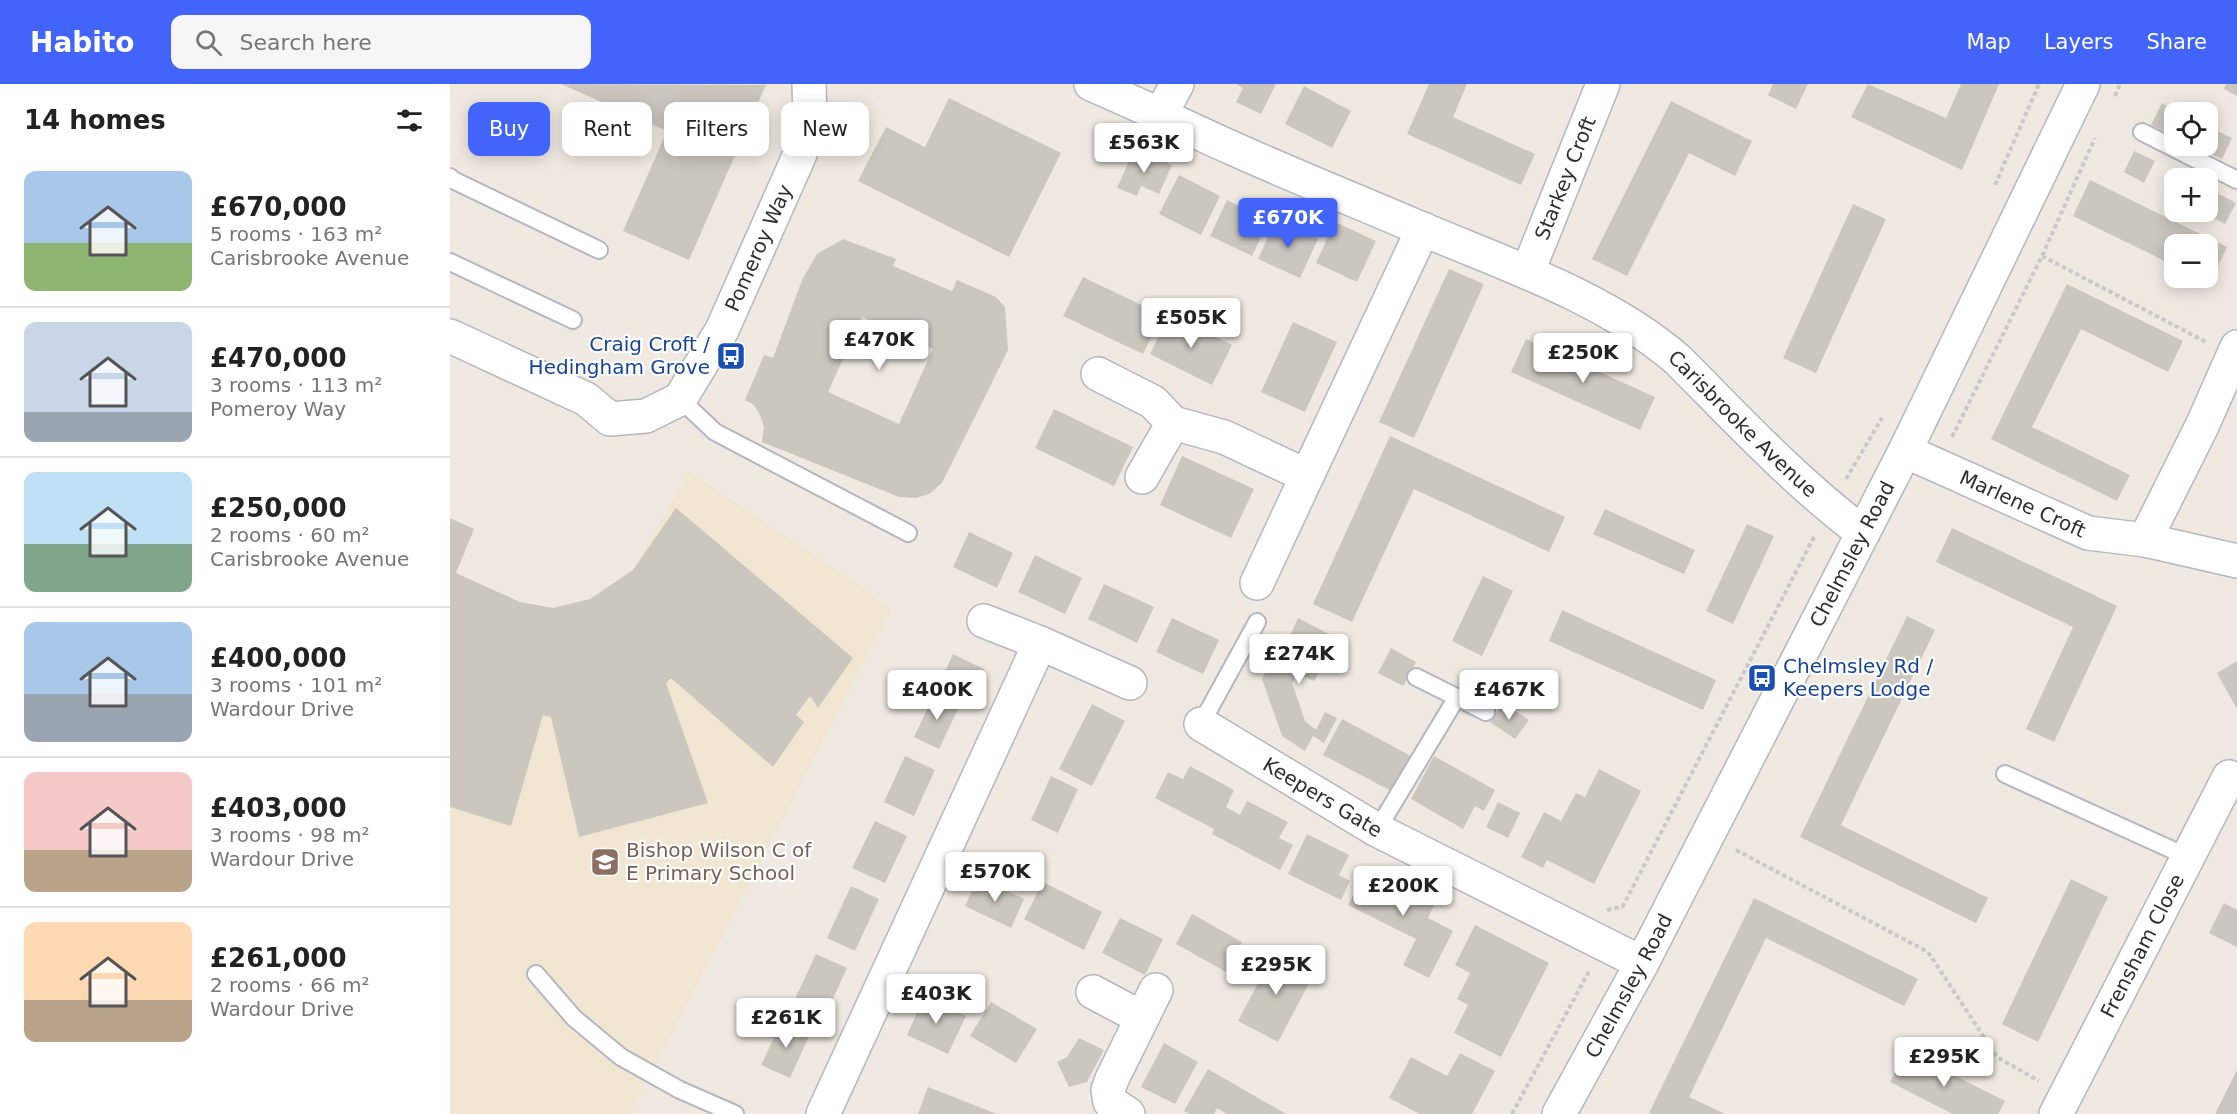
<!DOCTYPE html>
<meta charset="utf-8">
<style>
:root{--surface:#fff;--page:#f6f6f6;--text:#222;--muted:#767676;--line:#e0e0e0;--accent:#4264fb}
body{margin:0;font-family:"DejaVu Sans",sans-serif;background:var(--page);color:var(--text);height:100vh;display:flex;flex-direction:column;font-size:22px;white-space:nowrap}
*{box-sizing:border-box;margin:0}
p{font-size:20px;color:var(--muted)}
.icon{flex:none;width:33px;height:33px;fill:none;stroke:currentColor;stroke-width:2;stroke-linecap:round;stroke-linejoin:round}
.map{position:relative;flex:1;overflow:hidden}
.sheet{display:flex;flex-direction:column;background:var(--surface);width:450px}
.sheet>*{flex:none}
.banner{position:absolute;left:18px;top:18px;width:570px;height:54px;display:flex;gap:12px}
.tools{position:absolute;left:1714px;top:18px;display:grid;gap:12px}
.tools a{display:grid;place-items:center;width:54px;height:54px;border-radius:12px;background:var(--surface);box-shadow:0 3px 15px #0003;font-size:30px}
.price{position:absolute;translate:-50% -51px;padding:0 14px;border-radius:6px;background:#fff;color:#222;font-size:20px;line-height:39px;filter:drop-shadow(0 2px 3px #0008)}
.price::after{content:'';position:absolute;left:50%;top:36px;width:18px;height:14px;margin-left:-9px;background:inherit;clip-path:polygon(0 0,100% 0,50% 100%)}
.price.active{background:var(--accent);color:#fff}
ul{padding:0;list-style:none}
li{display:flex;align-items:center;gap:18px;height:150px;padding:0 24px}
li+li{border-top:2px solid var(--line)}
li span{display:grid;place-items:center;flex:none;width:168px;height:120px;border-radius:12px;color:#555}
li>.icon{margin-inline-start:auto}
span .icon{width:72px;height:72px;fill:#fffc;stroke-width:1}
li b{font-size:26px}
h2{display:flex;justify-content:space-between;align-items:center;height:72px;padding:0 24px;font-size:26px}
.pill{padding:0 21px;border-radius:12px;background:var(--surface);box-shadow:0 3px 15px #0003;font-size:21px;line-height:54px}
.pill.active{background:var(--accent);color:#fff}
header{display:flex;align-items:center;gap:36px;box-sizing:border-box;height:84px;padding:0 30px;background:var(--accent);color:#fff}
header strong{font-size:28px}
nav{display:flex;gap:33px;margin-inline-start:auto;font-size:21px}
.search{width:420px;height:54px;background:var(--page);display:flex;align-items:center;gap:15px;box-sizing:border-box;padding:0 21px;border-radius:12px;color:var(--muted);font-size:22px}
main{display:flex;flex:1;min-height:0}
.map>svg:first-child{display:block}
.education{fill:#f0e6d1}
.building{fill:#cbc7bf;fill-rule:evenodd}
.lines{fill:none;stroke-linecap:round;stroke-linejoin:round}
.service-casing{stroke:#b4b7c1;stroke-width:20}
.minor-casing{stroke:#b4b7c1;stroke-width:36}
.tertiary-casing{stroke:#b4b7c1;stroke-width:36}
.path{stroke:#c9c9c9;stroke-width:4;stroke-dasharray:4.5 3;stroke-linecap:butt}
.service{stroke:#fff;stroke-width:16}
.minor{stroke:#fff;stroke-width:33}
.tertiary{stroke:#fff;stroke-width:33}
.labels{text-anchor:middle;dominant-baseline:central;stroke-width:4.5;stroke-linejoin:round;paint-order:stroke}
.street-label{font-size:20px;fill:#2e2e2e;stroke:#fff}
.transit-label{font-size:20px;fill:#164399;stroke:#fff;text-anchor:end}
.education-label{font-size:20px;fill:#785e54;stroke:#fff;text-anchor:start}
</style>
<header>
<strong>Habito</strong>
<div class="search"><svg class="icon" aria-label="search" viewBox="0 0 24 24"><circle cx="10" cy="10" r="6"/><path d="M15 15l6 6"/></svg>Search here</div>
<nav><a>Map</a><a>Layers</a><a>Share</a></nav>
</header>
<main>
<section class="sheet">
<h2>14 homes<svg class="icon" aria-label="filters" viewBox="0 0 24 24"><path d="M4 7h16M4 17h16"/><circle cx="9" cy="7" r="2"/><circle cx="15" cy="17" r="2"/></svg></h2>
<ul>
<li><span style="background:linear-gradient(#a9c7e8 60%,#8fb573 0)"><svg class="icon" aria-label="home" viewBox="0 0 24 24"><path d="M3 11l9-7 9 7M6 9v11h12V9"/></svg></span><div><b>£670,000</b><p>5 rooms · 163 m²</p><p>Carisbrooke Avenue</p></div></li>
<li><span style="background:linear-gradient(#c9d6e8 75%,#9aa5b1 0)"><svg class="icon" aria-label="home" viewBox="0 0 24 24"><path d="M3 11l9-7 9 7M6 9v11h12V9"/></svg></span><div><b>£470,000</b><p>3 rooms · 113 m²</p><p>Pomeroy Way</p></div></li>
<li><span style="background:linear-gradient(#bfe0f5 60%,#7fa58c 0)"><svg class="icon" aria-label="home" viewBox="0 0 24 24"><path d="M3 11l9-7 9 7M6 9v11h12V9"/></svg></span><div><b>£250,000</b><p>2 rooms · 60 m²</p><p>Carisbrooke Avenue</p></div></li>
<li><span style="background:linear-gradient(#a9c7e8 60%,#9aa5b1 0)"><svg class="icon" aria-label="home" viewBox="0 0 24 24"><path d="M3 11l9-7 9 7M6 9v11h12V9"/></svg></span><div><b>£400,000</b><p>3 rooms · 101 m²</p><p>Wardour Drive</p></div></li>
<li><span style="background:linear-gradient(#f6c9c9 65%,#b9a48a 0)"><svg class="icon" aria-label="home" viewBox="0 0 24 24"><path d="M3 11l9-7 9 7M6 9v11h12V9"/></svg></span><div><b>£403,000</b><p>3 rooms · 98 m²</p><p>Wardour Drive</p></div></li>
<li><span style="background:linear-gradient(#ffd9b3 65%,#b9a48a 0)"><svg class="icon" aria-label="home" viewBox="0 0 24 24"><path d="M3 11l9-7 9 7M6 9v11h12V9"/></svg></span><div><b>£261,000</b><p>2 rooms · 66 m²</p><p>Wardour Drive</p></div></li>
</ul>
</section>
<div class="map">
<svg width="1787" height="1030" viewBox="0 0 1787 1030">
<rect width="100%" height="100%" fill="#efe9e1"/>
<path class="education" d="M239,388L413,503L441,526L180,1030H0V501L6,489L70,518L103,524L140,515L183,486Z"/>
<path class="building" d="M111,0L316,1L239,176L173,147L217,47Z
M786,0H826L811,30L786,18L793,4Z
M979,0H1017L1003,33L1085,70L1071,101L957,50Z
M1323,0H1358L1346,25L1318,11Z
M1418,0L1496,34L1511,0H1549L1512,86L1401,33Z
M1776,0H1787V12L1774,5Z
M854,2L901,27L882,64L835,40Z
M499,14L611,69L559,173L408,97L436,43L475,63Z
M1221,17L1302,57L1285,92L1239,69L1177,192L1142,175Z
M1712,19L1730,28H1725V44L1722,51L1701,41Z
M1761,44L1782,54L1772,75L1751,65L1753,62H1758V51Z
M685,64L722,81L709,110L691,102L687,112L667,104Z
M1684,67L1705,77L1694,99L1674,88Z
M1724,88L1738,94H1725V114L1714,108Z
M729,91L770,112L751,151L709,130Z
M1640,96L1777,163L1760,199L1748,194H1758V160H1725V182L1623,132Z
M1765,108L1786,119L1775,140L1755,129L1758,128V123Z
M777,116L819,137L802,172L760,152Z
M1403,120L1436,135L1366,289L1333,274Z
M826,136L868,155L850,194L808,175Z
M885,138L926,157L907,198L866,179Z
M393,155L446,175L443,182L502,207L507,196L546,213L555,223L558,266L492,399L479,410L466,414L449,413L312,358L314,343L310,331L304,321L295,316L314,271L323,274L352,196L367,170ZM412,233L483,265L449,340L378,308Z
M999,185L1034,200L964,354L929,338Z
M633,193L712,231L693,270L613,232Z
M1617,200L1733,257L1718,288L1631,245L1582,343L1680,391L1667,417L1541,355Z
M719,230L782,261L762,301L700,270Z
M843,238L887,258L855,328L811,308Z
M1076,255L1205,313L1190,346L1061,288Z
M604,325L683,363L664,402L585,364Z
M940,352L1115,433L1099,468L964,405L902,538L863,520Z
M732,372L804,405L781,454L710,421Z
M226,424L403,574L368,624L360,612L346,631L354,638L323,683L221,594L216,599L258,719L129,753L101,633L93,631L61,742L0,723V434L24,445L6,489L70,518L103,524L140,515L183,486Z
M1155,425L1245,466L1234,490L1143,450Z
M1297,440L1324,452L1283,540L1256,527Z
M1502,444L1667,522L1604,658L1576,645L1623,543L1486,478Z
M519,448L563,469L547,504L503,483Z
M585,471L632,494L615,530L568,508Z
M1033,492L1063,507L1032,572L1002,557Z
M654,500L704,523L687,559L638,535Z
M1112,526L1266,596L1253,626L1099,557Z
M1457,532L1485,546L1391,741L1538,814L1526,839L1350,753Z
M722,534L769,556L753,590L706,568Z
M848,534L887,554L864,597L848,590L842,599L855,637L866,646L875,628L887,634L874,659L863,652L855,667L832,652L812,595L823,575L838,584L849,563L838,556Z
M941,564L966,578L953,602L928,589Z
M503,570L534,585L524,606L493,592Z
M1787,577V625L1767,589Z
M485,609L510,621L489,665L464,653Z
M1053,619L1079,636L1065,655L1040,638Z
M642,620L675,637L642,702L609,685Z
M892,635L961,672L943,708L873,671Z
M455,672L485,686L464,732L434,718Z
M984,672L1045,706L1034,727L1025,722L1013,745L961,715Z
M740,682L784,706L776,723L790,731L797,717L838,738L829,754L843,761L830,786L762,750L764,745L705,714L718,688L733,695Z
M1149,685L1191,707L1144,800L1097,776L1093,784L1071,773L1094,728L1111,737L1126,709L1135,713Z
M601,692L628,705L608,749L581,736Z
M1048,718L1070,729L1058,754L1036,743Z
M425,737L457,752L435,799L402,784Z
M857,750L899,771L889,791L900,797L891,816L838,790Z
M918,782L986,817L978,834L1003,847L979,894L953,881L966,855L898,821Z
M528,794L574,815L561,844L515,822Z
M1621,795L1658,813L1588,958L1552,940Z
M593,798L652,828L634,866L574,835Z
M401,802L429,815L405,867L377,854Z
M1304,814L1468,895L1454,922L1316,854L1239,1013L1275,1030H1202L1199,1029Z
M1774,819L1787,826V863L1759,849Z
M742,830L792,858L776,888L726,860Z
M670,834L713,855L695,891L652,869Z
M1025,841L1099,879L1051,973L1004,949L1018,921L1007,915L1020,889L1005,881Z
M825,867L865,888L828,958L788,937Z
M366,870L397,884L375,932L344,917Z
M474,913L516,932L498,970L457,951Z
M541,918L587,945L566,979L520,952Z
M333,935L361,948L340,994L311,981Z
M629,954L654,966L637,998L619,1003L607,978L617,973Z
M714,959L748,978L725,1020L691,1003Z
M1456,967L1555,1017L1548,1030H1503L1440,998Z
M1010,969L1045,987L1022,1030H970L939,1014L961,973L997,992Z
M758,985L836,1030H777L767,1024L764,1030H740L734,1027Z
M1787,986V1030H1765Z
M478,1003L547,1030H468Z"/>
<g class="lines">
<g class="service-casing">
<path id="service" d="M1692,48L1787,96
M0,93L3,96L149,166
M0,178L123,236
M230,315L265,348L458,449
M966,593L1036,628
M751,640L807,538
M1555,690L1738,773
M927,746L1007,613
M86,890L124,934L171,973L230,1006L285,1030"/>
</g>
<g class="minor-casing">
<g id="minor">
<path d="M711,30L727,0"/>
<path id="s1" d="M1078,187L1153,0"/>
<path id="s2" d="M0,252L136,315L160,335L196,332L230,315L272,246L350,70L360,34L359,0"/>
<path d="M648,290L703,318L723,339L692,393"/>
<path d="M723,339L774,353L857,392L973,145"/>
<path id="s3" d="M1455,367L1638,449L1695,456L1787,477"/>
<path d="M1695,456L1752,342L1787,263"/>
<path d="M807,499L857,392"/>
<path d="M534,537L590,559L680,599"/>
<path id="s4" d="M751,640L927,746L1192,879"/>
<path d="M643,908L692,934"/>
<path d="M373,1030L590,559"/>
<path d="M678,1030L660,1018L658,1006L662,995L706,906"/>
<path id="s5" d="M1606,1030L1779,693"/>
</g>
</g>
<g class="tertiary-casing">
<g id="tertiary">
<path id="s6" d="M641,0C688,20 735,43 782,64C842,91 904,116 965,142C1054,180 1153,212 1227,275C1287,335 1345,398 1413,449"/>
<path id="s7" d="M1109,1030L1192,879L1455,367L1633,0"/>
</g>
</g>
<path class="path" d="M1665,12L1670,0
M1545,101L1589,0
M1592,172L1756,258
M1502,353L1592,172L1645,54
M1396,395L1432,334
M1286,766L1478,868L1547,973L1589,997
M1157,826L1173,822L1365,451
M1062,1030L1138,889L1137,888"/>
<use href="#service" class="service"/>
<use href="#minor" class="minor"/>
<use href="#tertiary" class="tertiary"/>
</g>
<defs>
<g id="bus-square" transform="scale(1.5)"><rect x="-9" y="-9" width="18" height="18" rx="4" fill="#1a4fb4" stroke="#fff"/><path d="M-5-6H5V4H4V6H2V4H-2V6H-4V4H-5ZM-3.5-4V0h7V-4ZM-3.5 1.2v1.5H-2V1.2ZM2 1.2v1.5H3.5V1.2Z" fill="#fff"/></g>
<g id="school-square" transform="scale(1.5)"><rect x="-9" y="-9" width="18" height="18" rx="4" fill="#8d6e63" stroke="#fff"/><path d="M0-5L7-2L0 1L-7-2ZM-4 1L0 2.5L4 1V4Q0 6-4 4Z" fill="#fff"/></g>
</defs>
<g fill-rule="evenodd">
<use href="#bus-square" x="281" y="272"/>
<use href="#bus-square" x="1312" y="594"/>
<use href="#school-square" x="155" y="778"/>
</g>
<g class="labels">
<g class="street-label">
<text stroke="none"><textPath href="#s1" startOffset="100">Starkey Croft</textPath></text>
<text stroke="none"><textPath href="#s2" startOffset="426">Pomeroy Way</textPath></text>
<text stroke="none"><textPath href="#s6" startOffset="741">Carisbrooke Avenue</textPath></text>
<text stroke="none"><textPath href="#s3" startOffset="129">Marlene Croft</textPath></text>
<text stroke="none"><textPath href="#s7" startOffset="632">Chelmsley Road</textPath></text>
<text stroke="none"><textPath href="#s4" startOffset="142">Keepers Gate</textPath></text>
<text stroke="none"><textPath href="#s5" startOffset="189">Frensham Close</textPath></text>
<text stroke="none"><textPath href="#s7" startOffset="146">Chelmsley Road</textPath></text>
</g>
<g class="transit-label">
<text x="260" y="260">Craig Croft /<tspan x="260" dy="23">Hedingham Grove</tspan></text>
<text x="1333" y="582" text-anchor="start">Chelmsley Rd /<tspan x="1333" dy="23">Keepers Lodge</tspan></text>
</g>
<g class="education-label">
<text x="176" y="766">Bishop Wilson C of<tspan x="176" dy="23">E Primary School</tspan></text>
</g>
</g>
</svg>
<div class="tools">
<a><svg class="icon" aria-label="locate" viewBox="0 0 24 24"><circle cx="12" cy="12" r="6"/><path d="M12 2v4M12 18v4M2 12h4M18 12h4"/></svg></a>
<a>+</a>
<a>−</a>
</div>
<b class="price" style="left:694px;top:90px">£563K</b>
<b class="price active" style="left:838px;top:165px">£670K</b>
<b class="price" style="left:741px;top:265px">£505K</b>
<b class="price" style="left:429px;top:287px">£470K</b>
<b class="price" style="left:1133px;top:300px">£250K</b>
<b class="price" style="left:849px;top:601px">£274K</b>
<b class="price" style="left:487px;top:637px">£400K</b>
<b class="price" style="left:1059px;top:637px">£467K</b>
<b class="price" style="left:545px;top:819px">£570K</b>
<b class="price" style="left:953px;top:833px">£200K</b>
<b class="price" style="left:826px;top:912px">£295K</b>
<b class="price" style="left:486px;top:941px">£403K</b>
<b class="price" style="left:336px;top:965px">£261K</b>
<b class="price" style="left:1494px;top:1004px">£295K</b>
<div class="banner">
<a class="pill active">Buy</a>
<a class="pill">Rent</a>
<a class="pill">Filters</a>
<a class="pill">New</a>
</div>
</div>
</main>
